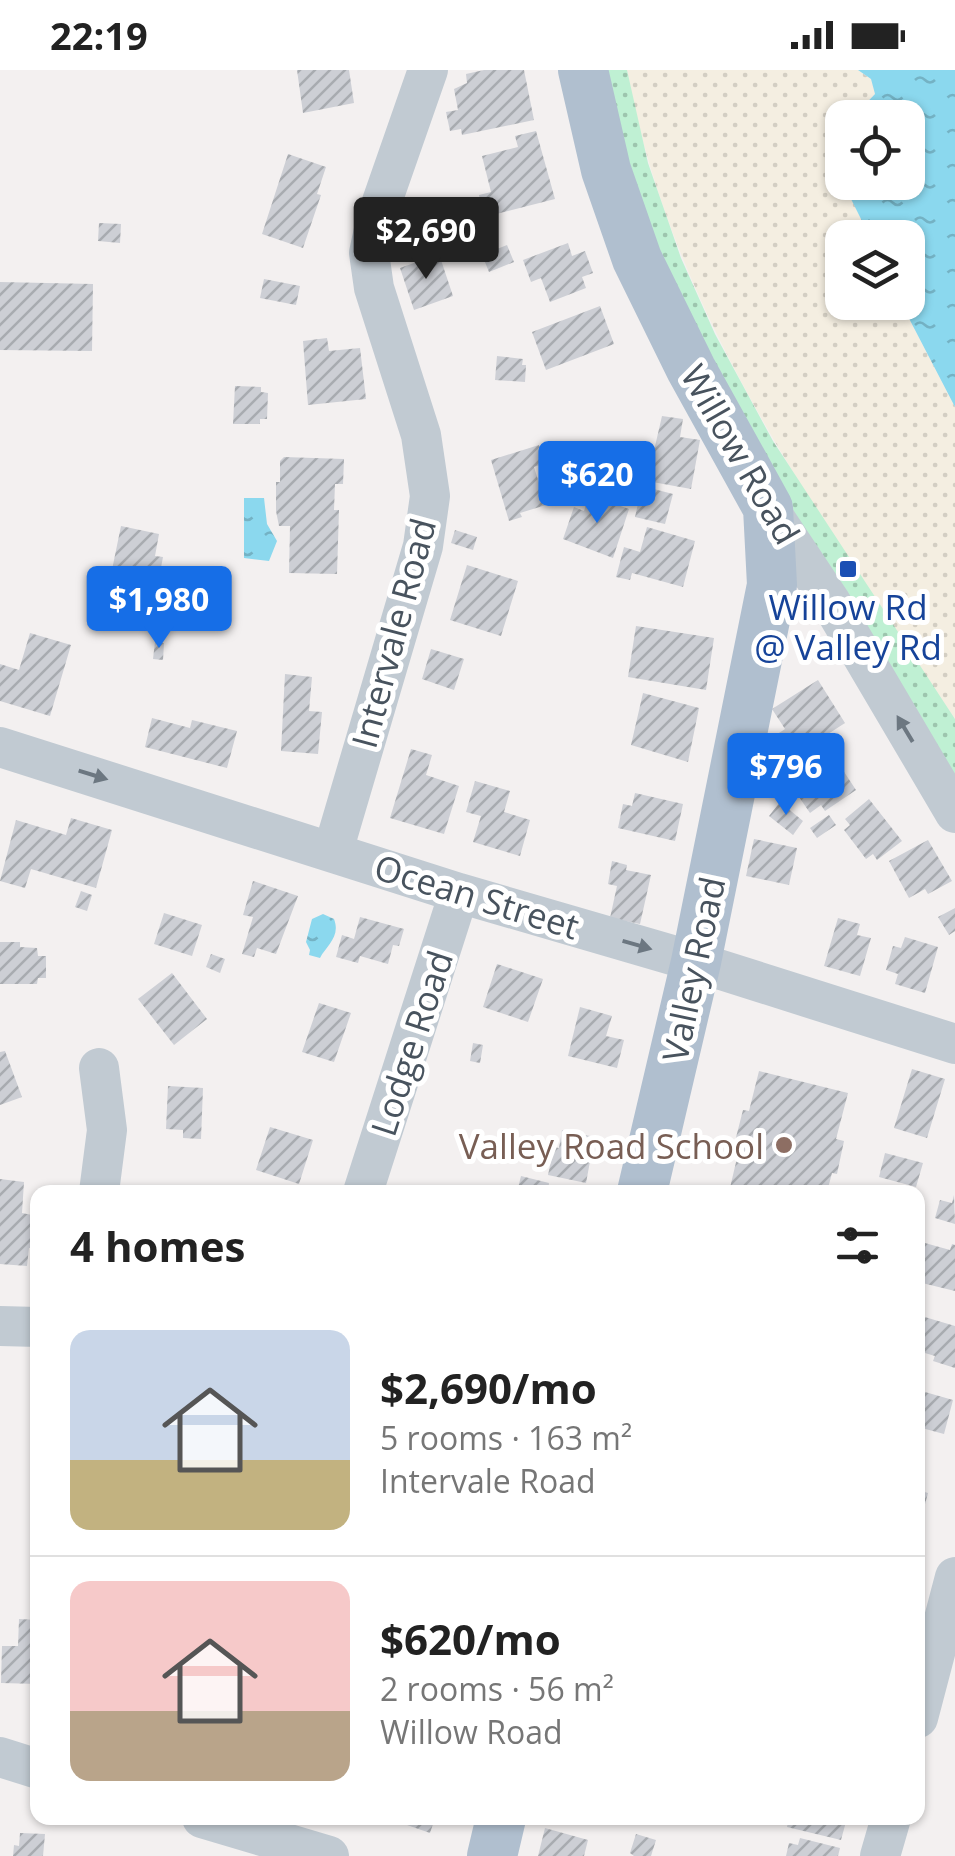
<!DOCTYPE html>
<meta charset="utf-8">
<style>
:root{--surface:#fff;--page:#f6f6f6;--text:#222;--muted:#767676;--line:#e0e0e0;--accent:#166ee7}
body{margin:0;font-family:"Open Sans",sans-serif;background:var(--page);color:var(--text);height:100vh;display:flex;flex-direction:column;font-size:38px;white-space:nowrap}
*{box-sizing:border-box;margin:0}
p{font-size:32px;color:var(--muted)}
.icon{flex:none;width:55px;height:55px;fill:none;stroke:currentColor;stroke-width:2;stroke-linecap:round;stroke-linejoin:round}
.map{position:relative;flex:1;overflow:hidden}
.drawer{position:absolute;left:30px;top:1115px;width:895px;height:640px;display:flex;flex-direction:column;background:var(--surface);border-radius:20px;box-shadow:0 2px 8px #0004}
.drawer>*{flex:none}
.tools{position:absolute;left:825px;top:30px;display:grid;gap:20px}
.tools a{display:grid;place-items:center;width:100px;height:100px;border-radius:20px;background:var(--surface);box-shadow:0 2px 8px #0004;font-size:50px}
.price{position:absolute;translate:-50% -85px;padding:0 22px;border-radius:10px;background:var(--accent);color:#fff;font-size:32px;line-height:65px;filter:drop-shadow(0 2px 5px #0008)}
.price::after{content:'';position:absolute;left:50%;top:60px;width:30px;height:22px;margin-left:-15px;background:inherit;clip-path:polygon(0 0,100% 0,50% 100%)}
.price.on{background:#222;color:#fff}
ul{padding:0;list-style:none}
li{display:flex;align-items:center;gap:30px;height:250px;padding:0 40px}
li+li{border-top:2px solid var(--line)}
li span{display:grid;place-items:center;flex:none;width:280px;height:200px;border-radius:20px;color:#555}
li>.icon{margin-inline-start:auto}
span .icon{width:120px;height:120px;fill:#fffc;stroke-width:1}
li b{font-size:42px}
h2{display:flex;justify-content:space-between;align-items:center;height:120px;padding:0 40px;font-size:42px}
.status{display:flex;justify-content:space-between;align-items:center;height:70px;padding:0 50px;background:var(--surface);direction:ltr}
.status svg{height:28px;fill:currentColor}
.map>svg:first-child{display:block}
.sand{fill:url(#sand-dots)}
.park{fill:url(#park-dots)}
.water{fill:url(#water-ripples)}
.building{fill:url(#building-hatch)}
.lines{fill:none;stroke-linecap:round;stroke-linejoin:round}
.minor{stroke:#c1cad2;stroke-width:40}
.major{stroke:#b0bfcf;stroke-width:50}
.oneway{fill:#6c7781}
.transit-dot{fill:#1a4fb4;stroke:#fff;stroke-width:4}
.education-dot{fill:#8d6e63;stroke:#fff;stroke-width:4}
.labels{text-anchor:middle;dominant-baseline:central;stroke-width:10;stroke-linejoin:round;paint-order:stroke}
.street-label{font-size:35px;fill:#48535e;stroke:#fff}
.transit-label{font-size:35px;fill:#164399;stroke:#fff}
.education-label{font-size:35px;fill:#785e54;stroke:#fff;text-anchor:end}
</style>
<div class="status"><b>22:19</b><svg viewBox="0 0 49 12"><path d="M0 12V9h3v3zM5 12V6h3v6zM10 12V3h3v9zM15 12V0h3v12zM26 1h20v11H26zM47 4h2v5h-2z"/></svg></div>
<div class="map">
<svg width="955" height="1786" viewBox="0 0 955 1786">
<defs>
<pattern id="sand-dots" width="8" height="8" patternUnits="userSpaceOnUse" patternTransform="scale(2.5)"><rect width="8" height="8" fill="#f4eee1"/><path d="M2 2h.1M6 6h.1" fill="none" stroke="#d3cec3" stroke-width="1.8" stroke-linecap="round"/></pattern>
<pattern id="park-dots" width="8" height="8" patternUnits="userSpaceOnUse" patternTransform="scale(2.5)"><rect width="8" height="8" fill="#bff0d3"/><path d="M2 2h.1M6 6h.1" fill="none" stroke="#9dc5ae" stroke-width="1.8" stroke-linecap="round"/></pattern>
<pattern id="water-ripples" width="26" height="14" patternUnits="userSpaceOnUse" patternTransform="scale(2.5)"><rect width="26" height="14" fill="#8bd8ee"/><path d="M2 4q2-2 4 0t4 0M15 11q2-2 4 0t4 0" fill="none" stroke="#74b2c4"/></pattern>
<pattern id="building-hatch" width="6" height="6" patternUnits="userSpaceOnUse" patternTransform="scale(2.5)"><rect width="6" height="6" fill="#cdcfd5"/><path d="M-1 1l2-2M0 6l6-6M5 7l2-2" fill="none" stroke="#a8abb0"/></pattern>
</defs>
<rect width="100%" height="100%" fill="#f3f0f0"/>
<path class="sand" d="M627,0H858L871,9L875,24L853,47L842,48L838,102L870,167L842,168V232L901,233L955,337V649C820,447 671,244 627,0Z"/>
<path class="park" d="M598,0H627L648,93L681,188L715,264L773,371L955,649V713L851,541L681,245Z"/>
<path class="water" d="M858,0H955V337L901,233L908,232V168L870,167L843,113L908,112V48L853,47L875,24L871,9Z
M244,428H264L267,454L277,471L269,491L244,488Z
M323,844L334,849C341,867 326,876 320,888L309,885L310,880L306,872L312,849Z"/>
<path class="building" d="M297,0H349L354,33L303,43Z
M484,0H524L534,50L462,65L461,59L450,61L446,42L458,40L454,19L467,13L466,4Z
M536,61L555,129L496,144L495,141L483,144L479,125L491,122L482,86L518,77L515,66Z
M288,84L326,97L317,124L321,125L303,178L262,164Z
M429,148L436,166L406,177L400,159Z
M99,153L121,154L120,173L98,171Z
M568,173L572,186L585,181L593,203L582,207L586,218L550,232L541,208L531,212L523,190Z
M507,175L514,192L489,202L482,185Z
M439,184L453,226L414,240L400,198Z
M264,209L300,216L296,235L260,228Z
M0,212L93,214L92,281L0,280Z
M600,236L614,274L546,300L532,262Z
M327,268L329,281L360,278L366,329L308,335L303,271Z
M497,286L523,289L522,295H526L525,312L495,310Z
M235,316L261,317V322L268,323L267,349H260V354H233Z
M662,346L683,349L680,367L700,370L691,419L647,411Z
M539,375L545,393L534,397L539,413L546,417L549,427L546,435L520,443L522,447L509,451L491,390Z
M284,387L344,389L343,414H335L334,440H339L337,504L289,503L290,456H279L276,441V412H280V391Z
M642,416L673,424L665,454L635,447Z
M589,425L629,439L613,488L563,469L574,437L584,441Z
M121,456L159,464L155,486L163,487L156,524L148,523L145,537L106,529Z
M647,457L695,471L683,517L632,503L630,510L616,507L624,477L640,482Z
M455,460L477,467L473,480L451,473Z
M467,495L518,511L501,566L450,550Z
M636,556L714,568L706,620L628,607Z
M30,563L71,575L50,646L0,631V594L19,600Z
M155,572L164,573L163,590L153,589Z
M431,579L464,589L454,620L422,609Z
M285,604L312,607L309,641L322,642L318,684L281,681Z
M818,610L845,653L791,688L776,665L785,659L772,639Z
M643,623L699,638L688,692L631,675Z
M152,648L190,658L192,650L237,661L227,698L145,677Z
M827,676L856,720L825,741L821,735L810,743L784,705Z
M411,679L432,685L426,705L459,716L444,764L390,748Z
M475,711L510,721L504,742L530,750L520,786L473,772L481,746L466,742Z
M635,723L683,734L675,771L618,758L623,734L632,736Z
M869,729L902,771L877,790L873,784L866,789L844,760L850,755L845,749Z
M780,732L803,751L793,765L769,746Z
M829,745L836,755L817,768L810,758Z
M71,748L112,760L96,818L31,799L25,818L0,811L16,750L66,765Z
M754,769L797,778L789,815L746,806Z
M928,770L952,811L928,824L925,819L909,828L889,791Z
M612,791L627,795L626,800L651,805L640,854L610,848L617,816L608,814Z
M253,811L298,826L276,884L257,878L254,887L242,884L253,847L243,845Z
M81,821L92,825L87,841L75,837Z
M955,838V861L949,865L938,847Z
M164,843L202,855L192,886L154,874Z
M360,847L404,859L399,876L393,875L388,894L360,886L358,893L336,887L342,865L354,869Z
M838,848L860,854L857,865L871,868L860,906L824,896Z
M905,867L938,877L925,923L895,914L898,904L886,900L893,876L901,878Z
M0,872H20V877L37,878L38,886H46V908H38L37,914H0Z
M211,884L225,889L220,903L206,897Z
M497,894L543,909L528,952L483,937Z
M172,903L207,949L174,975L138,929Z
M319,933L351,943L334,992L302,982Z
M580,937L612,946L606,966L624,970L617,998L568,986Z
M473,973L483,975L480,993L470,991Z
M5,981L22,1027L0,1035V982Z
M912,999L945,1009L927,1068L894,1058Z
M759,1001L848,1023L836,1069L844,1071L837,1104L832,1103L827,1122H729L737,1088L731,1087L743,1040L749,1041Z
M168,1016L203,1018L201,1069L183,1068V1060L166,1059Z
M270,1057L313,1070L299,1114L256,1100Z
M562,1060L590,1066L586,1085L591,1086L586,1113L548,1105L554,1077L559,1078Z
M885,1083L923,1093L916,1117L879,1107Z
M521,1106L549,1113L547,1122H517Z
M0,1109L24,1112L22,1143L32,1145L30,1165H35L34,1178H29L27,1196L0,1194Z
M954,1125L955,1154L935,1148L940,1130L952,1133Z
M925,1173L950,1180L952,1174L955,1175V1221L918,1212Z
M918,1245L955,1256V1298L933,1291L935,1286L918,1281Z
M918,1320L953,1330L944,1364L918,1357Z
M918,1420L928,1423L919,1457H918Z
M19,1549L38,1550V1614L1,1613L2,1576H18Z
M387,1748H435L430,1763Z
M789,1748L794,1749L847,1748L841,1770L787,1757Z
M545,1758L588,1770L584,1786H538Z
M20,1763L45,1764L43,1786H13L14,1775L19,1776Z
M636,1764L656,1770L651,1786H634L630,1783Z
M800,1768L840,1778L838,1786H786L789,1773L798,1775Z"/>
<g class="lines">
<path class="minor" d="M768,438L830,531L955,743
M0,677L459,823L696,892L955,974
M333,781L423,476L430,426L421,365L374,218L369,183L377,146L428,0
M99,1122L107,1060L99,998
M363,1122L459,823
M0,1256L38,1257
M918,1648L955,1507
M0,1687L38,1699
M202,1748L329,1786
M880,1786L891,1748"/>
<path class="major" d="M583,0L606,100L637,189L691,299L768,438L772,515L696,892L642,1122
M492,1786L501,1748"/>
</g>
<defs><path id="oneway-solid" d="M-6-.8H1V-3.2L6.5 0L1 3.2V.8H-6Z" transform="scale(2.5)"/></defs>
<g class="oneway">
<use href="#oneway-solid" transform="translate(905 659) rotate(-121)"/>
<use href="#oneway-solid" transform="translate(93 705) rotate(17)"/>
<use href="#oneway-solid" transform="translate(637 875) rotate(16)"/>
</g>
<rect class="transit-dot" x="838" y="489" width="20" height="20" rx="5"/>
<circle class="education-dot" cx="784" cy="1075" r="10"/>
<g class="labels">
<g class="street-label">
<text transform="translate(741 384) rotate(60)">Willow Road</text>
<text transform="translate(393 563) rotate(-75)">Intervale Road</text>
<text transform="translate(477 826) rotate(17)">Ocean Street</text>
<text transform="translate(693 899) rotate(-78)">Valley Road</text>
<text transform="translate(411 973) rotate(-72)">Lodge Road</text>
</g>
<g class="transit-label">
<text x="848" y="536">Willow Rd<tspan x="848" dy="40">@ Valley Rd</tspan></text>
</g>
<g class="education-label">
<text x="764" y="1075">Valley Road School</text>
</g>
</g>
</svg>
<div class="tools">
<a><svg class="icon" aria-label="locate" viewBox="0 0 24 24"><circle cx="12" cy="12" r="6"/><path d="M12 2v4M12 18v4M2 12h4M18 12h4"/></svg></a>
<a><svg class="icon" aria-label="layers" viewBox="0 0 24 24"><path d="M12 4l9 5-9 5-9-5zM3 14l9 5 9-5"/></svg></a>
</div>
<b class="price on" style="left:426px;top:212px">$2,690</b>
<b class="price" style="left:597px;top:456px">$620</b>
<b class="price" style="left:159px;top:581px">$1,980</b>
<b class="price" style="left:786px;top:748px">$796</b>
<section class="drawer">
<h2>4 homes<svg class="icon" aria-label="filters" viewBox="0 0 24 24"><path d="M4 7h16M4 17h16"/><circle cx="9" cy="7" r="2"/><circle cx="15" cy="17" r="2"/></svg></h2>
<ul>
<li><span style="background:linear-gradient(#c9d6e8 65%,#c2b280 0)"><svg class="icon" aria-label="home" viewBox="0 0 24 24"><path d="M3 11l9-7 9 7M6 9v11h12V9"/></svg></span><div><b>$2,690/mo</b><p>5 rooms · 163 m²</p><p>Intervale Road</p></div></li>
<li><span style="background:linear-gradient(#f6c9c9 65%,#b9a48a 0)"><svg class="icon" aria-label="home" viewBox="0 0 24 24"><path d="M3 11l9-7 9 7M6 9v11h12V9"/></svg></span><div><b>$620/mo</b><p>2 rooms · 56 m²</p><p>Willow Road</p></div></li>
</ul>
</section>
</div>
